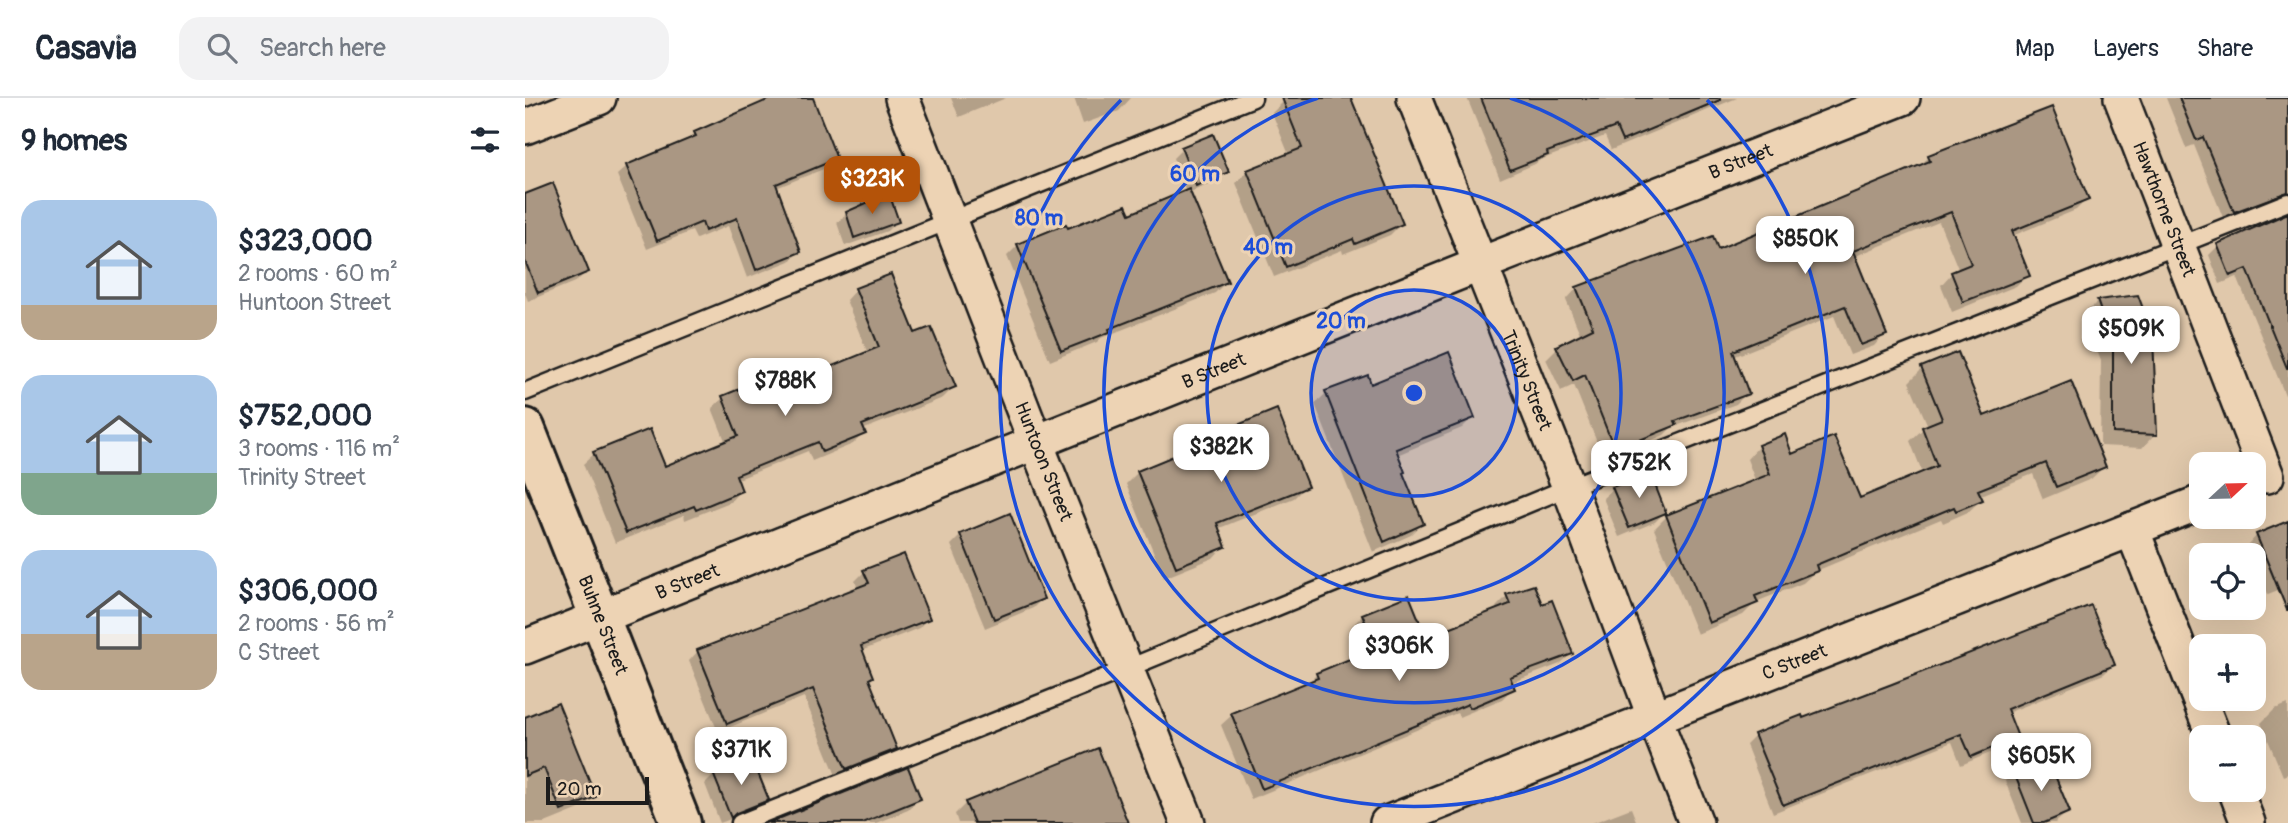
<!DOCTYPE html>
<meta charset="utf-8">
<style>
:root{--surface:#fff;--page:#f2f2f3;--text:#1f2937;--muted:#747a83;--line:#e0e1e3;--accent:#b45309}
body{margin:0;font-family:Pangolin,sans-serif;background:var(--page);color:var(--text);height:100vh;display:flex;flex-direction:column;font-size:26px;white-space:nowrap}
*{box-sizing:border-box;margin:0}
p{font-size:23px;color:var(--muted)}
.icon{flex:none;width:38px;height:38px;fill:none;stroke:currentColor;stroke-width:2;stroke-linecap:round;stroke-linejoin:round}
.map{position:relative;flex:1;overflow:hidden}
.drawer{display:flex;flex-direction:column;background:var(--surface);width:525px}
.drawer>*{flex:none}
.needle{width:46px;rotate:68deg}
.buttons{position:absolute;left:1664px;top:354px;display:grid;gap:14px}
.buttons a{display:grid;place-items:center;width:77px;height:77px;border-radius:14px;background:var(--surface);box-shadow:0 7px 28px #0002;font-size:35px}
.scale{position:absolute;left:21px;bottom:18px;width:103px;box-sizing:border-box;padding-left:7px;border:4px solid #1c1c1c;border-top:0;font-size:19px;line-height:24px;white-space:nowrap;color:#1c1c1c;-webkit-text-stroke:5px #edd3b4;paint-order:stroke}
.price{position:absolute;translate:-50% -60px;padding:0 16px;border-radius:14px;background:#fff;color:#222;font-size:23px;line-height:46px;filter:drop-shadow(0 2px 4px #0008)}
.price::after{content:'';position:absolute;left:50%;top:42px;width:21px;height:16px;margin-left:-10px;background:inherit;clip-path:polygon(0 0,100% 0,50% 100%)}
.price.active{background:var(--accent);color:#fff}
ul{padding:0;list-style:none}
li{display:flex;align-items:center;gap:21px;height:175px;padding:0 21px}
li span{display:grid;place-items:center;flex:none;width:196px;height:140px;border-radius:21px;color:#555}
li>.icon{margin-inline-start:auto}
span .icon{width:84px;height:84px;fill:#fffc;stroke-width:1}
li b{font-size:30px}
h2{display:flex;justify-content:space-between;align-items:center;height:84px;padding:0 21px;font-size:30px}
header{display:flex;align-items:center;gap:42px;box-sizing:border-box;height:98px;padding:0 35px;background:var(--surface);border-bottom:2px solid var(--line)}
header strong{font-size:33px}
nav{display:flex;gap:38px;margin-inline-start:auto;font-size:24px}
.search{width:490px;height:63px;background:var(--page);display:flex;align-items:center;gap:18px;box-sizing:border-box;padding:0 24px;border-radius:21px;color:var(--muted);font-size:26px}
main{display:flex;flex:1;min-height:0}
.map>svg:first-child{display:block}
.shadow{fill:#0003}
.building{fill:#aa9783;stroke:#1c1c1c;stroke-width:2}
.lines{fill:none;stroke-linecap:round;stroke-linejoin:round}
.service-casing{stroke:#1c1c1c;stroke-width:21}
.minor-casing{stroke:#1c1c1c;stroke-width:38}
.tertiary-casing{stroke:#1c1c1c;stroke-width:44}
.service{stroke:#edd3b4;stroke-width:16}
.minor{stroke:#edd3b4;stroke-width:33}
.tertiary{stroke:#edd3b4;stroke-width:38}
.ring{fill:none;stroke:#1d4ed8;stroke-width:3.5}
.labels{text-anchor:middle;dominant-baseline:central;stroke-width:6;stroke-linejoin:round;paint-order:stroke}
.street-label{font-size:19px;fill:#1c1c1c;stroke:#edd3b4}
.centre{fill:#1d4ed8;stroke:#edd3b4;stroke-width:3.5}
.ring-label{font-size:21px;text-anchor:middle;font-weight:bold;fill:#1d4ed8;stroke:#edd3b4;stroke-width:6;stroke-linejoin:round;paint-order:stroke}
</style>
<header>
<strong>Casavia</strong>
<div class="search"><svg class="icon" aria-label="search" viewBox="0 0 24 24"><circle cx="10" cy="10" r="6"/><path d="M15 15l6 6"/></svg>Search here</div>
<nav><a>Map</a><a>Layers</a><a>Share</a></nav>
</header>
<main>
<section class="drawer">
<h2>9 homes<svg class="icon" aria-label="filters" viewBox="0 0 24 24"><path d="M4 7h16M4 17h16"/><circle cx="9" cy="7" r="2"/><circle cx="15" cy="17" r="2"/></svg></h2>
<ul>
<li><span style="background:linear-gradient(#a9c7e8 75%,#b9a48a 0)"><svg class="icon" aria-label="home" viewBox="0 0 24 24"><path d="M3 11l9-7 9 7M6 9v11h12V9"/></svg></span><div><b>$323,000</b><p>2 rooms · 60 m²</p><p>Huntoon Street</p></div></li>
<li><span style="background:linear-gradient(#a9c7e8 70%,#7fa58c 0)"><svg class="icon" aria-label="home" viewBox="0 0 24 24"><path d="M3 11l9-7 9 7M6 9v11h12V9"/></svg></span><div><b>$752,000</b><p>3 rooms · 116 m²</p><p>Trinity Street</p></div></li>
<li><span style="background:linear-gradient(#a9c7e8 60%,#b9a48a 0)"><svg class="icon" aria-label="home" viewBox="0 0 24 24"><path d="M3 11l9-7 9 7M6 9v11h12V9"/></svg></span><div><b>$306,000</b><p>2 rooms · 56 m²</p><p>C Street</p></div></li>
</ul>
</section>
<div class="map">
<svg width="1763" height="725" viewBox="0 0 1763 725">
<rect width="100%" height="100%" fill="#e0c8ab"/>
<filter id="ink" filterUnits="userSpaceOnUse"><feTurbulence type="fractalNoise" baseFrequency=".0143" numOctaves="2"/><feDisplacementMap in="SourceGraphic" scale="14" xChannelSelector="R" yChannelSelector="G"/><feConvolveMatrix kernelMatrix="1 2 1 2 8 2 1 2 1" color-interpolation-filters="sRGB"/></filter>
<g filter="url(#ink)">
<path class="shadow" d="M253,0H286L310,61L301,70L251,90L274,153L265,163L222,180L203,128L171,141L167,133L122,151L92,77L102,68L162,44L170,35Z
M426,0H481L434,19Z
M549,0H606L594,13L558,26Z
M767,0H824L876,126L865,137L818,156L817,152L749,179L711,85L723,73L764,57L747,15L759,3Z
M942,0H1212L1086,52L1080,38L1015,62L1010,66L975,81Z
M1641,0H1763V93L1754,103L1699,122L1669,47L1661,50Z
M657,51L702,74L692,83L663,95L701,184L690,195L576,240L572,244L525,263L482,158L493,147L542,133L604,118L661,94L648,60Z
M1404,59L1562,101L1551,112L1487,138L1502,177L1491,188L1427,214L1416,187L1427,175L1434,173L1414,124L1328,159L1360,236L1349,248L1325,257L1309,218L1208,259L1222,295L1211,306L1146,330L1139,337L1079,362L1049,287L1036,293L1021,261L1032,250L1056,238L1041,202L1052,190L1192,153L1392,70Z
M0,98L62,173L52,183L3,203L0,195Z
M322,115L372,123L362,133L320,148L312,125Z
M1763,116V296L1760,297L1712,179L1695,186L1684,157L1693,148Z
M331,191L389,237L429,289L418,300L337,332L338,336L328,346L287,363L283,353L211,382L215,393L205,404L160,422L159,417L90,445L58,366L69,356L139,370L201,345L187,310L198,300L228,303L343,256L321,202Z
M1611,198L1630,336L1617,350L1575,348L1576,263L1559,217L1572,204Z
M1397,271L1458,321L1579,369L1566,381L1518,401L1508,376L1454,398L1456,402L1443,414L1418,425L1416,421L1291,473L1278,485L1231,504L1218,517L1172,536L1129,431L1142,418L1230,382L1222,361L1234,348L1266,358L1334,402L1398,376L1385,343L1398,331L1403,328L1384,284Z
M845,288L948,319L937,330L872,357L876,375L897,426L886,437L848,454L790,306L801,295Z
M706,331L781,388L769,400L692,431L699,448L688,460L639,480L601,386L613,374L698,340Z
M1088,391L1139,415L1130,424L1094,439L1078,400Z
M436,437L517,501L508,510L460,530L426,447Z
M1732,437L1763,488L1743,496L1729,463V457H1727L1723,447Z
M339,474L403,520L394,530L336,553L346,579L342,583L370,651L360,660L312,680L279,599L193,634L164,563L173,553L333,491L330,483Z
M982,498L1046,556L1035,566L986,585L988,590L977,601L934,619L932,615L726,701L696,627L707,617L782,586L792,576L839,557L827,528L838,517L900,541L973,512L971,509Z
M1588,567L1579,576L1482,615L1491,639L1482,648L1436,667L1427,644L1248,715L1221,647L1230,638Z
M1763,606V676L1758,678L1736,625L1750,611Z
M0,621L69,699L57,710L20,725H0Z
M1489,674L1516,676L1543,714L1530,725H1497L1480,683Z
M189,677L242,702L233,711L195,725L180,686Z
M394,701L383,712L351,725H246Z
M441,705L601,725H433L430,716Z
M1106,710L1112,725H1067Z"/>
<path class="building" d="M247,0H288L312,61L251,86L276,154L231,172L212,120L180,133L177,124L132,143L101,67L171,38L169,34Z
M757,0H826L878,126L830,146L828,141L761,169L722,72L777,50Z
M956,0H1195V2L1097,43L1091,29L1022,54L1023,57L985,72Z
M1654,0H1763V94L1709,114L1678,39L1671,42Z
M1527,9L1564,102L1487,133L1505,178L1438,204L1426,174L1446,166L1426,114L1328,153L1362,237L1336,247L1320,208L1208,253L1224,296L1150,323L1152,327L1090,352L1060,277L1048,283L1031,248L1068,230L1051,189L1188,138L1193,151L1405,63L1403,57Z
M688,36L704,74L671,88L656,49Z
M28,85L64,174L13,195L0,163V96Z
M664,91L703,184L584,231L585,234L536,253L492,146L541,126L543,130L601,107L605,116Z
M364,95L374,124L329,140L321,114Z
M1763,115V270H1762L1722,171L1705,178L1692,146Z
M366,176L390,235L406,229L431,289L337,327L341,336L297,354L293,344L211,377L217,393L171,412L169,408L101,435L68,354L125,331L140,368L213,338L197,298L224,287L229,300L354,249L330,190Z
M1613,197L1628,238L1632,337L1588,335V249L1572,202Z
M924,254L950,320L871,351L880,374L878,375L899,426L859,444L800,293L843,277L846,286Z
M1433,254L1459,318L1546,283L1581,369L1531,389L1521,365L1453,392L1458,402L1431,413L1429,409L1291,467L1293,473L1230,498L1233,505L1184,525L1141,417L1245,376L1233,347L1260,336L1267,356L1309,338L1335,400L1412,368L1397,329L1417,321L1396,269Z
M752,311L783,389L692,425L701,449L651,469L612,373L707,334L705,330Z
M1125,374L1141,415L1104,430L1087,389Z
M485,415L519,501L469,521L435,436Z
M1763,423V512H1762L1731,436Z
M379,456L405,521L336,548L348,579L344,581L372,651L321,671L288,591L202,626L172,552L344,485L338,472Z
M1009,487L1017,506L1027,502L1048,556L985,579L990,591L945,610L943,606L737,691L706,615L793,580L791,575L851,550L837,516L884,497L901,539L985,506L981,496Z
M1566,507L1590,567L1482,611L1493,639L1446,659L1436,636L1258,707L1229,636L1277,617L1278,620L1367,586Z
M33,605L71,699L36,713L19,670L0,678V619Z
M573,650L603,725H449L440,704Z
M227,660L244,702L211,715L206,720L188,675Z
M1513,662L1517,674L1527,670L1545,714L1519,725H1509L1488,672Z
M383,669L396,701L337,725H243Z"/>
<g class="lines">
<g class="service-casing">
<path id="service" d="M0,294L728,0
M215,725L601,571L1044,389L1763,104"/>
</g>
<g class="minor-casing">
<g id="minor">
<path id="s1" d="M377,0L511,345L663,725"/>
<path id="s2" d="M889,0L1044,389L1130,621L1171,725"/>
<path id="s3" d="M1596,0L1742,378"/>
<path d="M0,29L74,0"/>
<path d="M1607,431L1689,639"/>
<path id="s4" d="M0,549L956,166L1378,0"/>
<path d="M1710,691L1723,725"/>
<path id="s5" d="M862,725L1676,404"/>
</g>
</g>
<g class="tertiary-casing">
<g id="tertiary">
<path id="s6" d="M0,330L156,725"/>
</g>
</g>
<use href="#service" class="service"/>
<use href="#minor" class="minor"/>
<use href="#tertiary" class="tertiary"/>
</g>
</g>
<circle cx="889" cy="295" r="103" fill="#1d4ed8" fill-opacity=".12"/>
<g class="ring">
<circle cx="889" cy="295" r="103"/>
<circle cx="889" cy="295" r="207"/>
<path d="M985 0A310 310 0 1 1 793 0"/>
<path d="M1182 2A414 414 0 1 1 596 2"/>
</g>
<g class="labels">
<g class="street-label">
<text stroke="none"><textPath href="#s4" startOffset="1309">B Street</textPath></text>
<text stroke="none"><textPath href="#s3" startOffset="119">Hawthorne Street</textPath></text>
<text stroke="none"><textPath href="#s4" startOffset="742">B Street</textPath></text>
<text stroke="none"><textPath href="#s2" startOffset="304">Trinity Street</textPath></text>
<text stroke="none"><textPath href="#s1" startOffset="390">Huntoon Street</textPath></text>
<text stroke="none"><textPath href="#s4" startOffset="175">B Street</textPath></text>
<text stroke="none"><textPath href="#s6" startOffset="212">Buhne Street</textPath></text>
<text stroke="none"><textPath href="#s5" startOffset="438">C Street</textPath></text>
</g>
</g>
<circle cx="889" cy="295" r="10" class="centre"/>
<g class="ring-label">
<text x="670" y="83">60 m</text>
<text x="514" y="127">80 m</text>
<text x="743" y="156">40 m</text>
<text x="816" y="230">20 m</text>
</g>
</svg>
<div class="buttons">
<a><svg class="needle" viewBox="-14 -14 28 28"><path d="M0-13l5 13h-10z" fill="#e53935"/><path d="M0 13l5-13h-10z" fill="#747a83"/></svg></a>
<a><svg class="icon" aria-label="locate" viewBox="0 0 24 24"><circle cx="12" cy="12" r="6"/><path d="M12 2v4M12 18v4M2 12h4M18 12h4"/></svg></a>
<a>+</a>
<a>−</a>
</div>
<div class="scale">20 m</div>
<b class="price active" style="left:347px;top:118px">$323K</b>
<b class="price" style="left:1280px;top:178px">$850K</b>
<b class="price" style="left:1606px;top:268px">$509K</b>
<b class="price" style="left:260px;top:320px">$788K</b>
<b class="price" style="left:696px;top:386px">$382K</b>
<b class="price" style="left:1114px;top:402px">$752K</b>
<b class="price" style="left:874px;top:585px">$306K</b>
<b class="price" style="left:216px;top:689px">$371K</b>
<b class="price" style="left:1516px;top:695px">$605K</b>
</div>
</main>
